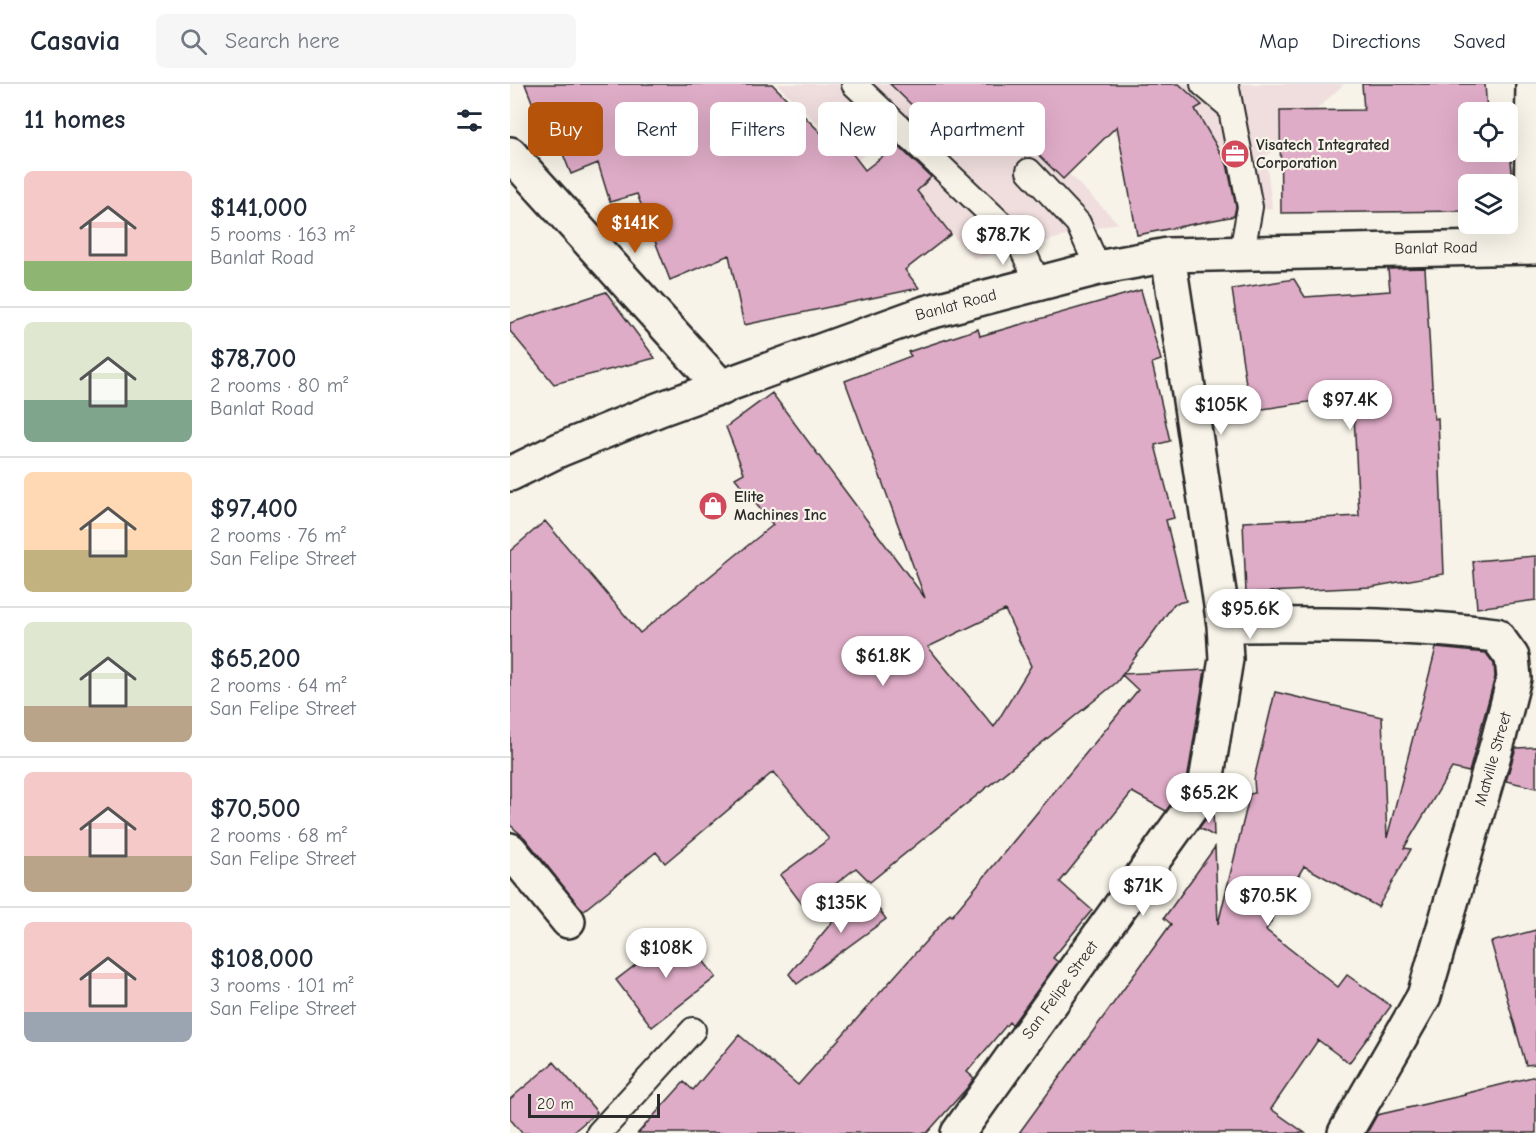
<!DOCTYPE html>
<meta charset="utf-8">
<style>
:root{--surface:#fff;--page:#f6f6f7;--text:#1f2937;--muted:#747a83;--line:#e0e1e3;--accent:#b45309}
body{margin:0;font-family:"Comic Neue",sans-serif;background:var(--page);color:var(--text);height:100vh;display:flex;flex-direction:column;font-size:22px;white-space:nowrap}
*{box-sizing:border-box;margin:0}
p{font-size:20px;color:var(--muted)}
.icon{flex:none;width:33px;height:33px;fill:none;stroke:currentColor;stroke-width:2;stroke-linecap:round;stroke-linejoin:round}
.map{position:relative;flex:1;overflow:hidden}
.drawer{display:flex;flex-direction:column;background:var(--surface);width:510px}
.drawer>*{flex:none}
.banner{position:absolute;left:18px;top:18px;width:570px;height:54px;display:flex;gap:12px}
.buttons{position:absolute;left:948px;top:18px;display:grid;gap:12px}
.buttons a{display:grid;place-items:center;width:60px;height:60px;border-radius:9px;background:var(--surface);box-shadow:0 6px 24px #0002;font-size:30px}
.scale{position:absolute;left:18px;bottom:15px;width:132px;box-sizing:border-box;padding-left:6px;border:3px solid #2b2b2b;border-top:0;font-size:16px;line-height:21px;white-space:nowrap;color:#2b2b2b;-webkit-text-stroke:4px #f7f3e8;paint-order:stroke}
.price{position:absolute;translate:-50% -51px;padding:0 14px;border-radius:21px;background:#fff;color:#222;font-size:20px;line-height:39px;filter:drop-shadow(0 2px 3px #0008)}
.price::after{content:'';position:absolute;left:50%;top:36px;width:18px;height:14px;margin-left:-9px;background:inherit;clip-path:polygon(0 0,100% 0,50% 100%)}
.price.current{background:var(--accent);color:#fff}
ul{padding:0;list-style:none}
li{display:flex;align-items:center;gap:18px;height:150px;padding:0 24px}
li+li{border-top:2px solid var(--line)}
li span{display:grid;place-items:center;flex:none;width:168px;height:120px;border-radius:9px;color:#555}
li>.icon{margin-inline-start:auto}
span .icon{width:72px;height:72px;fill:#fffc;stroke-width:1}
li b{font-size:26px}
h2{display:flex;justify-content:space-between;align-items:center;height:72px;padding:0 24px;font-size:26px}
.tag{padding:0 21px;border-radius:9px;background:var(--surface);box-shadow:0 6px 24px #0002;font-size:21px;line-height:54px}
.tag.current{background:var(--accent);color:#fff}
header{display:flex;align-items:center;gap:36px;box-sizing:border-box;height:84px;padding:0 30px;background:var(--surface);border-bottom:2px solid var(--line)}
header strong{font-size:28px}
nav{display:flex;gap:33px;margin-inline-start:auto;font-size:21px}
.search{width:420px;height:54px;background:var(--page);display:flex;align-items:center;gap:15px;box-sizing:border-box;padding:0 21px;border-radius:9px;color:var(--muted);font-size:22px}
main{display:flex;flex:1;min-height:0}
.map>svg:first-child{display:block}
.built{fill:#f0dede}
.building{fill:#dfacc7;stroke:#2b2b2b;stroke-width:1.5;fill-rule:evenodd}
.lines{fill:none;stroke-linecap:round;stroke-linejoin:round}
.lane-casing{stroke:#2b2b2b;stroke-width:28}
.street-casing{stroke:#2b2b2b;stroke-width:38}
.secondary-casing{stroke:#2b2b2b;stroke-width:38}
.lane{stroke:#f7f3e8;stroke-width:24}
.street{stroke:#f7f3e8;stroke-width:33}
.secondary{stroke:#f7f3e8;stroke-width:33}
.labels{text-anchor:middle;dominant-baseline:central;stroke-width:4.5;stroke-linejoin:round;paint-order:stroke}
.poi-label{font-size:16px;font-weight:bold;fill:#2b2b2b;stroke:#f7f3e8;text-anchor:start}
.street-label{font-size:16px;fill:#2b2b2b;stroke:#f7f3e8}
</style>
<header>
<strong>Casavia</strong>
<div class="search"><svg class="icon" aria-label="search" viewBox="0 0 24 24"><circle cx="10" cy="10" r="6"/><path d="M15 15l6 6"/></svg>Search here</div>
<nav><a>Map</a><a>Directions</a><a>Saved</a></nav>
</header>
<main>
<section class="drawer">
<h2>11 homes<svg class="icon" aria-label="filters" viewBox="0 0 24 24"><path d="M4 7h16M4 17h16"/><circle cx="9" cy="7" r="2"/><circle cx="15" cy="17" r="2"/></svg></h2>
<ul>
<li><span style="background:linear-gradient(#f6c9c9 75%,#8fb573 0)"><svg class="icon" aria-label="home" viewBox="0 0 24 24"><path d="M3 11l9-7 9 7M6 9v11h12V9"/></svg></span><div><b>$141,000</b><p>5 rooms · 163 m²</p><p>Banlat Road</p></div></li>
<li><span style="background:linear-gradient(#dfe7d0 65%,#7fa58c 0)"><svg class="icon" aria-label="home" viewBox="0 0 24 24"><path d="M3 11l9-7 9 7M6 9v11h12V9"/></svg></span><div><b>$78,700</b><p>2 rooms · 80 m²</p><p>Banlat Road</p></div></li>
<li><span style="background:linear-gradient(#ffd9b3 65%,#c2b280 0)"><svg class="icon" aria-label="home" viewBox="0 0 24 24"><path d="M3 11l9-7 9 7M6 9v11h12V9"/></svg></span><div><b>$97,400</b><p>2 rooms · 76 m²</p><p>San Felipe Street</p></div></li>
<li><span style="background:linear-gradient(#dfe7d0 70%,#b9a48a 0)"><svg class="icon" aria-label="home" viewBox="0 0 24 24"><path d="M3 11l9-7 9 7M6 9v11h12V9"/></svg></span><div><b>$65,200</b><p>2 rooms · 64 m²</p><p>San Felipe Street</p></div></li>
<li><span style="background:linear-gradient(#f6c9c9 70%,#b9a48a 0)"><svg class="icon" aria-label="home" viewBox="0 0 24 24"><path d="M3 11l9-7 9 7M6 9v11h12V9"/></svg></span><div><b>$70,500</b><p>2 rooms · 68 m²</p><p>San Felipe Street</p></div></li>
<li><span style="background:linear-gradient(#f6c9c9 75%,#9aa5b1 0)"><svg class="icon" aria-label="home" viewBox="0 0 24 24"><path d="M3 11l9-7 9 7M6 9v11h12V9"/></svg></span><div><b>$108,000</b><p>3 rooms · 101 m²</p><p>San Felipe Street</p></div></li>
</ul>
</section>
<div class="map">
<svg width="1026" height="1049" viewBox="0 0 1026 1049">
<rect width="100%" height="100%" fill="#f7f3e8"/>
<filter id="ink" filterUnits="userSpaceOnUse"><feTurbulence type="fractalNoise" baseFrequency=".0167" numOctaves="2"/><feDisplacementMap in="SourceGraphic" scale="12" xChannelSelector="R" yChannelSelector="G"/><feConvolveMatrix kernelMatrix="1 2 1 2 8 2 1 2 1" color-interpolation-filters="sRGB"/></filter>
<g filter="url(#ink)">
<path class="built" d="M267,0H834L756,73L762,124L689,128L589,34L546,77L608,139L464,175L363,63L346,78Z"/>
<path class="building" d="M15,0H262L331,69L338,64L355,86L387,61L421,93L407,107L441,150L395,186L409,204L234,241L219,171L160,196L127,110L100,118L88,79L61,90L47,55L38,58Z
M380,0H669L692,21L685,25L717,80L726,123L724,132L627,151L607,42L553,95L484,28L441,72L410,43L418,37Z
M852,0H975L977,28H958V68H998V64H1000L1003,101L1002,126H998V100H958V127L771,129L770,27L854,26Z
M915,184L924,335L928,334L934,490L861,503L736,509L733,438L849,432L843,311L740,327L722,205L784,195L795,213L880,207L878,185Z
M631,206L651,276L642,279L660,357L645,361L664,434L656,436L676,517L664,520L613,590L695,586L677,697L656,727L622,708L550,798L582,826L543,874L548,878L502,941L499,938L457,988L464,994L457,1004L417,1049H128L174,998L183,1006L229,951L288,1001L440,830L442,832L628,606L612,591L607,598L360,798L346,784L295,824L270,791L319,755L263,688L155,779L146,768L73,827L15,754L0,741V467L35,437L130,549L263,441L225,394L234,389L216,343L262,309L415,514L335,297L401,272L398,268L468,245L470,252ZM495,526L521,582L484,643L418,563Z
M96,208L145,274L44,300L0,247V239Z
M1026,472V516L967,524L963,477Z
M926,564L976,569L984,580L985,593L959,688L942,684L894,764L901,765L868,823L794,782L756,846L828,903L837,891L881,922L839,979L808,956L761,1025L795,1049H509L661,840L654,834L705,763L708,840L740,710L745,709L744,695L765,608L872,633L877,754Z
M1026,663V704L996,697L1006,664Z
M703,725L704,752L689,744Z
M352,802L376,835L287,900L279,890Z
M1026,846V980L1016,981L981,858Z
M170,847L206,893L142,943L106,896Z
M44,978L87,1028L62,1049H12L0,1035V1015Z
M1026,992V1049H857L867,1031L955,1011L954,1010Z"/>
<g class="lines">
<g class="lane-casing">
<path id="lane" d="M344,0L508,156L528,199
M693,0L719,22
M716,0L740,123L732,168
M519,87L568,139L588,184
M89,1049L183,946"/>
</g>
<g class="street-casing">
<path id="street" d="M0,70L212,304
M1007,162L1021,129L1023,0
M714,541C804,540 896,540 986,551L1002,573L1004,594L988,657L914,912L835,1049
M0,766L58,837
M448,1049L695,704L716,575L714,541L658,171"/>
</g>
<g class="secondary-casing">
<path id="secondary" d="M0,390L49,366L150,325L415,229L588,184L658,171L1026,163"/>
</g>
<use href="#lane" class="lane"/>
<use href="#street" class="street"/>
<use href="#secondary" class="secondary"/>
</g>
</g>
<defs>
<g id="office-disc" transform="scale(1.5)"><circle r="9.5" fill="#d1495b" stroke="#f7f3e8"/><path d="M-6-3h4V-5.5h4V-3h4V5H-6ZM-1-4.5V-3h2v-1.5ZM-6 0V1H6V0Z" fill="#fff"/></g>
<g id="shop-disc" transform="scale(1.5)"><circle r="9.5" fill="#d1495b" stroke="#f7f3e8"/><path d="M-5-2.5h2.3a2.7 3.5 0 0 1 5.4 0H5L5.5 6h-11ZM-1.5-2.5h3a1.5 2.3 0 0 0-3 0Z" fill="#fff"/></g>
</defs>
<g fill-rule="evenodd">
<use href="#office-disc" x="725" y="70"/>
<use href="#shop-disc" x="203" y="422"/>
</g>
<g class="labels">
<g class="poi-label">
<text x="746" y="61">Visatech Integrated<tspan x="746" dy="18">Corporation</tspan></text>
<text x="224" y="413">Elite<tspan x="224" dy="18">Machines Inc</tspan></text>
</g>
<g class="street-label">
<text transform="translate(926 164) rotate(-1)">Banlat Road</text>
<text transform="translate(446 221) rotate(-15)">Banlat Road</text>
<text transform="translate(983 675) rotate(-74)">Matville Street</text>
<text transform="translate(550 906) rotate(-54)">San Felipe Street</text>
</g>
</g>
</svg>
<div class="buttons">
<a><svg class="icon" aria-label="locate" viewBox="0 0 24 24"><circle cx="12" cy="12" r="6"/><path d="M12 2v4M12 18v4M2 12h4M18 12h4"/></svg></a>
<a><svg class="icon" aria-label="layers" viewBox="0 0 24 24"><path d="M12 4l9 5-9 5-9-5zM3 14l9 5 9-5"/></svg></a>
</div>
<div class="scale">20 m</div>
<b class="price current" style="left:125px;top:170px">$141K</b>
<b class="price" style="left:493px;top:182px">$78.7K</b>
<b class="price" style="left:840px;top:347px">$97.4K</b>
<b class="price" style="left:711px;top:352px">$105K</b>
<b class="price" style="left:740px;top:556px">$95.6K</b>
<b class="price" style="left:373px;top:603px">$61.8K</b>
<b class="price" style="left:699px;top:740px">$65.2K</b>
<b class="price" style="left:633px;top:833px">$71K</b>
<b class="price" style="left:758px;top:843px">$70.5K</b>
<b class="price" style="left:331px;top:850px">$135K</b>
<b class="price" style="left:156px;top:895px">$108K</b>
<div class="banner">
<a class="tag current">Buy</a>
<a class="tag">Rent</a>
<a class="tag">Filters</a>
<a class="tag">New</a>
<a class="tag">Apartment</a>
</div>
</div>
</main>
